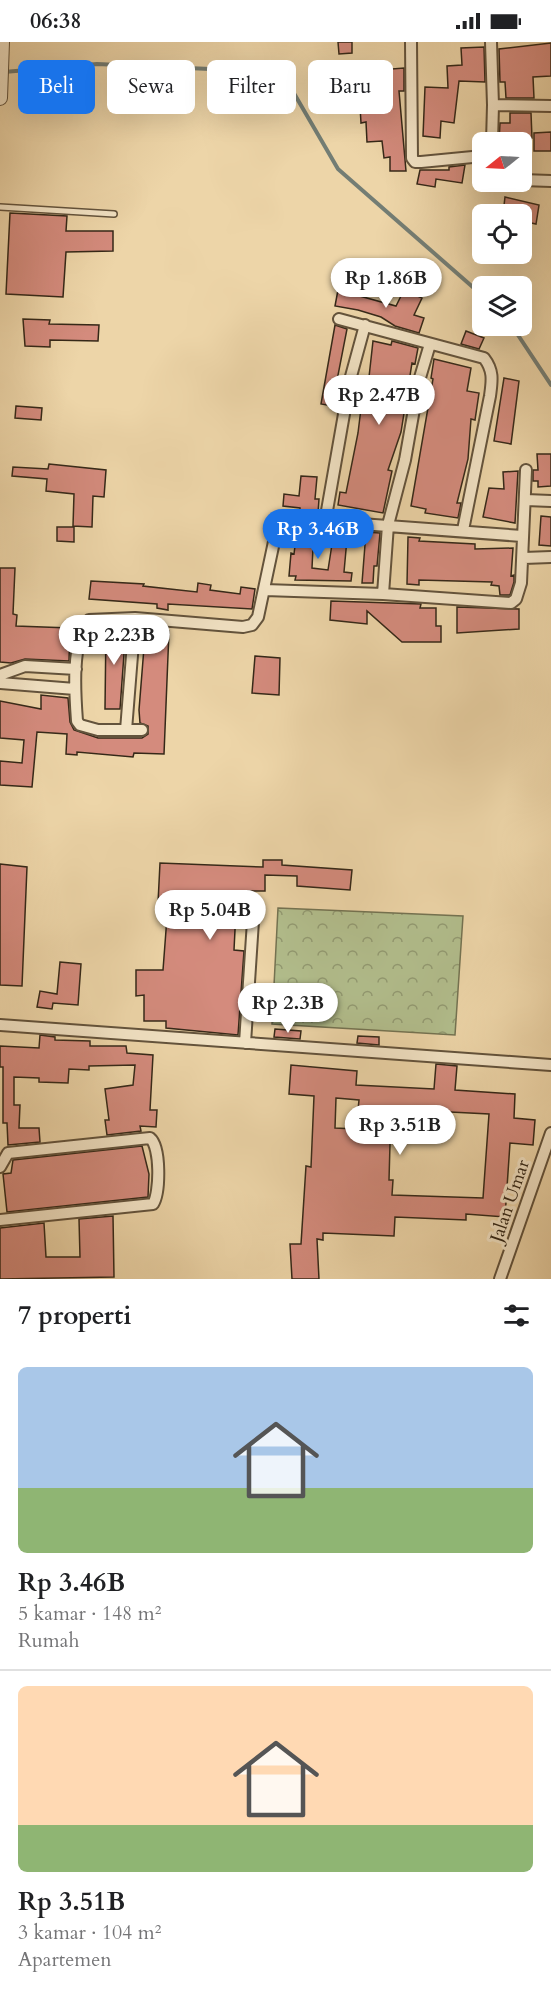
<!DOCTYPE html>
<html lang="id">
<meta charset="utf-8">
<style>
:root{--surface:#fff;--page:#f6f6f6;--text:#202124;--muted:#757577;--line:#e0e0e0;--accent:#1a73e8}
body{margin:0;font-family:Cardo,serif;background:var(--page);color:var(--text);height:100vh;display:flex;flex-direction:column;font-size:22px;white-space:nowrap}
*{box-sizing:border-box;margin:0}
p{font-size:20px;color:var(--muted)}
.icon{flex:none;width:33px;height:33px;fill:none;stroke:currentColor;stroke-width:2;stroke-linecap:round;stroke-linejoin:round}
.map{position:relative;height:1237px;overflow:hidden}
.sheet{display:flex;flex-direction:column;background:var(--surface);flex:1}
.sheet>*{flex:none}
.top-card{position:absolute;left:18px;top:18px;width:516px;height:54px;display:flex;gap:12px}
.needle{width:39px;rotate:252deg}
.fabs{position:absolute;left:472px;top:90px;display:grid;gap:12px}
.fabs a{display:grid;place-items:center;width:60px;height:60px;border-radius:9px;background:var(--surface);box-shadow:0 6px 24px #0002;font-size:30px}
.price{position:absolute;translate:-50% -51px;padding:0 14px;border-radius:21px;background:#fff;color:#222;font-size:20px;line-height:39px;filter:drop-shadow(0 2px 3px #0008)}
.price::after{content:'';position:absolute;left:50%;top:36px;width:18px;height:14px;margin-left:-9px;background:inherit;clip-path:polygon(0 0,100% 0,50% 100%)}
.price.active{background:var(--accent);color:#fff}
ul{padding:0;list-style:none}
li{display:grid;align-content:center;gap:12px;height:318px;padding:0 18px}
li+li{border-top:2px solid var(--line)}
li span{display:grid;place-items:center;height:186px;border-radius:9px;color:#555}
li>.icon{margin-inline-start:auto}
span .icon{width:108px;height:108px;fill:#fffc;stroke-width:1}
li b{font-size:26px}
h2{display:flex;justify-content:space-between;align-items:center;height:72px;padding:0 18px;font-size:26px}
.pill{padding:0 21px;border-radius:9px;background:var(--surface);box-shadow:0 6px 24px #0002;font-size:21px;line-height:54px}
.pill.active{background:var(--accent);color:#fff}
.status{display:flex;justify-content:space-between;align-items:center;height:42px;padding:0 30px;background:var(--surface);direction:ltr}
.status svg{height:16px;fill:currentColor}
.map>svg:first-child{display:block}
.park{fill:url(#park-crowns);stroke:#747352;stroke-width:1.5}
.lines{fill:none;stroke-linecap:round;stroke-linejoin:round}
.stream{stroke:#737d74;stroke-width:4}
.building{fill:#d48b7d;stroke:#352818;stroke-width:1.5;fill-rule:evenodd}
.service-casing{stroke:#63533c;stroke-width:8}
.minor-casing{stroke:#63533c;stroke-width:14}
.tertiary-casing{stroke:#63533c;stroke-width:16}
.service{stroke:#f3e4c6;stroke-width:5}
.minor{stroke:#f3e4c6;stroke-width:10}
.tertiary{stroke:#f3e4c6;stroke-width:14}
.labels{text-anchor:middle;dominant-baseline:central;stroke-width:6;stroke-linejoin:round;paint-order:stroke}
.street-label{font-size:18px;fill:#352818;stroke:#f3e4c6}
</style>
<div class="status"><b>06:38</b><svg viewBox="0 0 49 12"><path d="M0 12V9h3v3zM5 12V6h3v6zM10 12V3h3v9zM15 12V0h3v12zM26 1h20v11H26zM47 4h2v5h-2z"/></svg></div>
<div class="map">
<svg width="551" height="1237" viewBox="0 0 551 1237">
<defs>
<pattern id="park-crowns" width="20" height="18" patternUnits="userSpaceOnUse" patternTransform="scale(1.5)"><rect width="20" height="18" fill="#b2be8d"/><path d="M2 6a3 3 0 1 1 6 0M12 15a3 3 0 1 1 6 0" fill="none" stroke="#929a72"/></pattern>
</defs>
<rect width="100%" height="100%" fill="#edd5a8"/>
<filter id="stains"><feTurbulence type="fractalNoise" baseFrequency=".00333" numOctaves="4"/><feColorMatrix values="0 0 0 0 .2 0 0 0 0 .09 0 0 0 0 .02 0 0 0 .5 -.17"/></filter>
<radialGradient id="worn" r=".72"><stop offset=".6" stop-color="#630" stop-opacity="0"/><stop offset="1" stop-color="#630" stop-opacity=".3"/></radialGradient>
<path class="park" d="M278,866L463,874L455,993L272,982Z"/>
<g class="lines">
<path class="stream" d="M4,30L97,22L210,27L288,41L338,127L483,254
M512,284L551,343"/>
</g>
<path class="building" d="M338,0H352V11L339,12Z
M551,1V34L533,35L534,56H506L505,40H500L499,7Z
M484,5L485,40L459,39L454,81L441,79L440,96L423,94L425,45L448,46L447,24L462,23L461,6Z
M378,20L379,28L404,26V49H399L406,129H390V115L384,116L382,99L367,100L366,80L361,81L359,47H345V21Z
M510,71H531L532,96L507,97V100H499L500,81H510Z
M551,90V109H534V91Z
M465,123L462,141L436,137L435,145L417,142L420,128H449V125Z
M505,155L539,163L536,182L522,179V172H503Z
M10,171L67,174L66,189H113V209L66,210L63,255L6,252Z
M338,248L396,264L404,248L422,256L414,273L424,276L419,291L395,284L381,275L358,268L335,264Z
M23,277L50,278L49,282L99,283L98,299L50,298V305L25,304Z
M335,283L347,287L332,364L321,362Z
M466,289L484,296L479,307L461,302Z
M373,299L391,303L392,299L418,306L415,322L412,321L401,390L388,428L392,429L383,471L338,463L340,450L346,451L358,391L365,334L369,335Z
M434,317L471,326L467,349L479,351L475,378L471,377L468,417L457,461H461L458,476L425,471L426,467L411,464L433,337L431,336Z
M504,336L519,339L511,402L494,399Z
M16,364L42,366L41,378L15,376Z
M537,412H551V444L538,445V439H533V428H538Z
M49,422L106,428L104,455L93,454L92,485L73,484L74,452L46,449L47,437L12,434L13,425L48,427Z
M518,429L515,481L483,475L489,446L504,447L503,430Z
M301,434L317,435L315,457H319L318,471L300,470V466L283,464L284,452L299,454Z
M541,474L551,475V504L539,503Z
M57,485H74V500L57,499Z
M303,485L314,486L312,526L328,528L333,496L347,497L344,530L352,531L351,539L295,538L296,534H289L291,511L294,512L296,496L302,497Z
M366,490L380,491L377,524H374L373,541H362Z
M408,495L420,496L419,499L475,502V507L513,506L511,534L514,533V540L510,553H500L499,544L491,543L492,540L419,538V543L407,542Z
M0,526H15L13,572L17,573L16,584L70,586L69,619L25,617L11,621L0,620Z
M91,539L144,542L143,544L197,550L198,541L211,543L210,548L240,552L241,545L255,547L252,567L168,562V568L157,566V562L89,557Z
M331,559L421,562L420,566H436V584H441V600H402L367,569V582L330,578Z
M457,565L519,567V587L457,591Z
M126,584L120,667H105L106,585Z
M153,588L169,589L164,712L134,711L133,715L77,710V713L66,712L67,692L37,690L32,745L0,743V719L22,721L24,698L0,696V659L41,667V653L68,656L70,680L74,688L98,696H142L148,692V684L140,681L139,668L145,593H153Z
M255,614L280,616L279,653L252,651Z
M263,818H282V823L352,828L350,848L297,844V834L265,833V849H247V868H236L234,908L244,909L238,993L166,986V979H144V953L136,954V928H163L168,862L158,861L160,821L263,825Z
M0,822L27,825L22,944L0,943Z
M60,920L81,922L78,963L53,961L52,967L37,965L40,949L57,952Z
M275,987L301,989L300,997L274,995Z
M40,993L55,995V998L90,999V1004H126L127,1011L153,1013L150,1068H157L156,1085L140,1084L141,1089L107,1093L105,1078H109L105,1047L133,1043L135,1023L89,1024V1028L69,1027L68,1041L39,1040V1036L14,1035V1063H20L19,1086H39L40,1100L8,1103L7,1081H3V1025H0V1004L39,1006Z
M358,994L379,995V1003L357,1001Z
M436,1022L457,1024L455,1048L515,1052L514,1076L535,1078L533,1103L510,1101L505,1175L466,1172V1178L395,1175L394,1194L323,1191V1198L317,1197L319,1237H292L290,1202H301L306,1124L311,1125L314,1054L289,1052L291,1023L357,1029L356,1043L434,1047ZM336,1056L359,1058L356,1087L335,1086ZM391,1067L489,1072L483,1156L392,1153L393,1138H389Z
M142,1104L149,1132L148,1155L7,1170L3,1132L11,1131L13,1118Z
M113,1174L114,1235L0,1237V1186L44,1181L46,1215H80L79,1177Z"/>
<g class="lines">
<g class="service-casing">
<path id="service" d="M0,165L114,172"/>
</g>
<g class="minor-casing">
<path id="minor" d="M411,0L412,116L415,120H421L483,114
M491,0L493,63L551,64
M492,100L493,63
M522,138L551,139
M339,277L484,316C494,329 492,339 490,354L463,488
M526,458L551,459
M325,480L350,338L365,283
M524,516L551,515
M265,548L383,552L511,561L516,557L521,541L526,428
M383,552L388,483L405,418L419,339L430,302
M0,633L25,624L76,627
M0,641L75,647
M126,688L135,576
M142,688H98L80,683L77,679C75,652 71,599 89,578L135,576L243,585L252,583L258,575L275,495L282,483L293,477L522,494
M0,983L551,1023
M245,1001L253,879
M0,1125L8,1111L150,1096C161,1105 160,1151 153,1162L0,1178
M500,1237L551,1091"/>
</g>
<g class="tertiary-casing">
<path id="tertiary" d="M0,56L2,0"/>
</g>
<use href="#service" class="service"/>
<use href="#minor" class="minor"/>
<use href="#tertiary" class="tertiary"/>
</g>
<g class="labels">
<g class="street-label">
<text transform="translate(510 1159) rotate(-71)">Jalan Umar</text>
</g>
</g>
<rect width="100%" height="100%" filter="url(#stains)"/>
<rect width="100%" height="100%" fill="url(#worn)"/>
</svg>
<div class="fabs">
<a><svg class="needle" viewBox="-14 -14 28 28"><path d="M0-13l5 13h-10z" fill="#e53935"/><path d="M0 13l5-13h-10z" fill="#757577"/></svg></a>
<a><svg class="icon" aria-label="locate" viewBox="0 0 24 24"><circle cx="12" cy="12" r="6"/><path d="M12 2v4M12 18v4M2 12h4M18 12h4"/></svg></a>
<a><svg class="icon" aria-label="layers" viewBox="0 0 24 24"><path d="M12 4l9 5-9 5-9-5zM3 14l9 5 9-5"/></svg></a>
</div>
<b class="price" style="left:386px;top:267px">Rp 1.86B</b>
<b class="price" style="left:379px;top:384px">Rp 2.47B</b>
<b class="price active" style="left:318px;top:518px">Rp 3.46B</b>
<b class="price" style="left:114px;top:624px">Rp 2.23B</b>
<b class="price" style="left:210px;top:899px">Rp 5.04B</b>
<b class="price" style="left:288px;top:992px">Rp 2.3B</b>
<b class="price" style="left:400px;top:1114px">Rp 3.51B</b>
<div class="top-card">
<a class="pill active">Beli</a>
<a class="pill">Sewa</a>
<a class="pill">Filter</a>
<a class="pill">Baru</a>
</div>
</div>
<section class="sheet">
<h2>7 properti<svg class="icon" aria-label="filters" viewBox="0 0 24 24"><path d="M4 7h16M4 17h16"/><circle cx="9" cy="7" r="2"/><circle cx="15" cy="17" r="2"/></svg></h2>
<ul>
<li><span style="background:linear-gradient(#a9c7e8 65%,#8fb573 0)"><svg class="icon" aria-label="home" viewBox="0 0 24 24"><path d="M3 11l9-7 9 7M6 9v11h12V9"/></svg></span><div><b>Rp 3.46B</b><p>5 kamar · 148 m²</p><p>Rumah</p></div></li>
<li><span style="background:linear-gradient(#ffd9b3 75%,#8fb573 0)"><svg class="icon" aria-label="home" viewBox="0 0 24 24"><path d="M3 11l9-7 9 7M6 9v11h12V9"/></svg></span><div><b>Rp 3.51B</b><p>3 kamar · 104 m²</p><p>Apartemen</p></div></li>
</ul>
</section>
